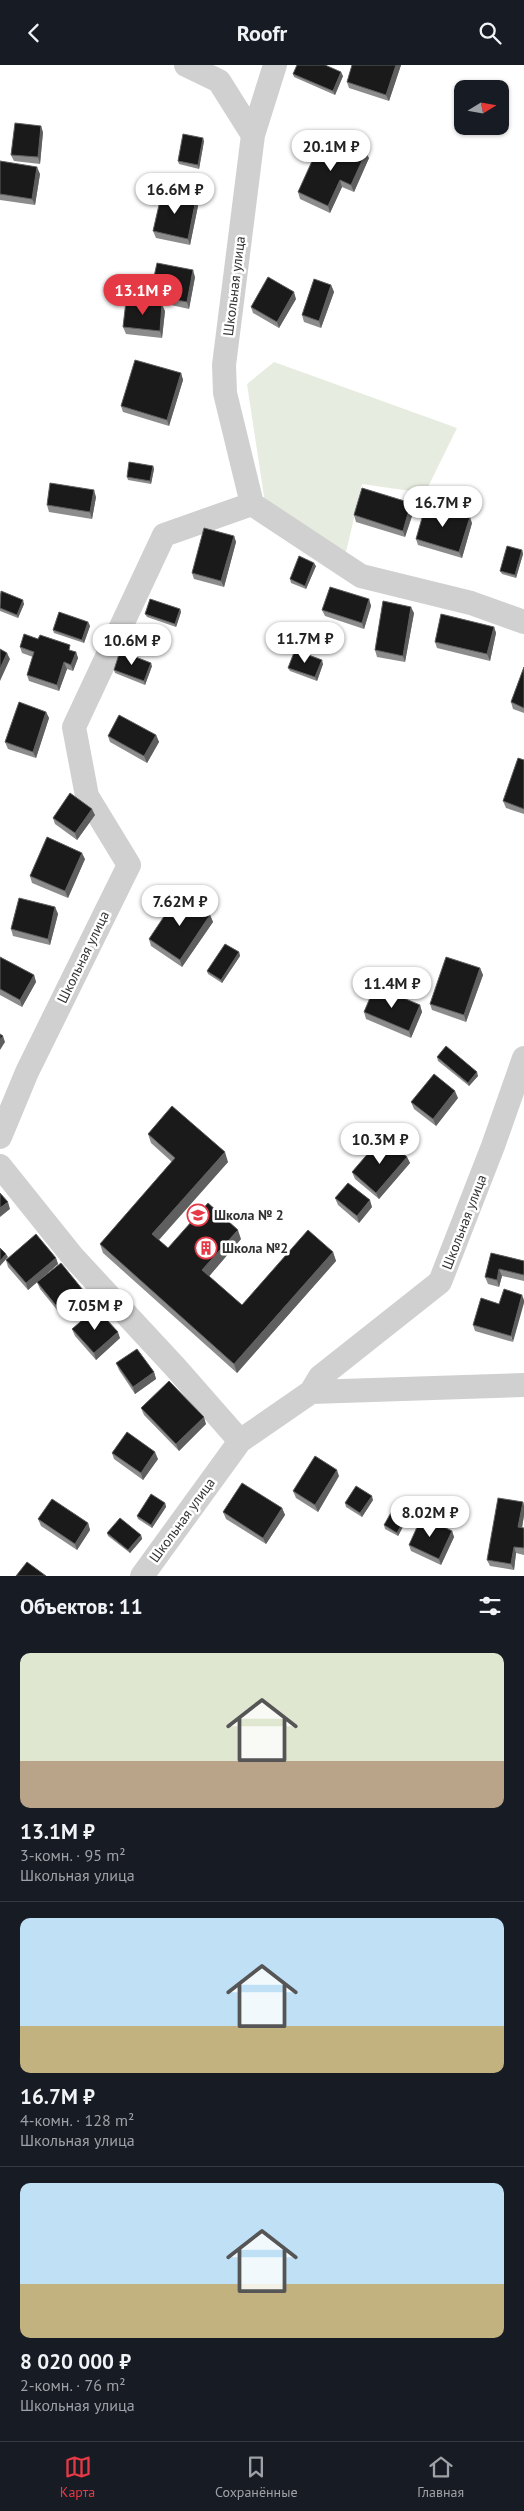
<!DOCTYPE html>
<html lang="ru">
<meta charset="utf-8">
<style>
:root{--surface:#171b24;--page:#20242c;--text:#f1f3f6;--muted:#9ea1a6;--line:#363941;--accent:#e63946}
body{margin:0;font-family:"PT Sans",sans-serif;background:var(--page);color:var(--text);height:100vh;display:flex;flex-direction:column;font-size:19px;white-space:nowrap}
*{box-sizing:border-box;margin:0}
p{font-size:16px;color:var(--muted)}
.icon{flex:none;width:28px;height:28px;fill:none;stroke:currentColor;stroke-width:2;stroke-linecap:round;stroke-linejoin:round}
.map{position:relative;height:1511px;overflow:hidden}
.details{display:flex;flex-direction:column;background:var(--surface);flex:1}
.details>*{flex:none}
.needle{width:32px;rotate:79deg}
.controls{position:absolute;left:454px;top:15px;display:grid;gap:10px}
.controls a{display:grid;place-items:center;width:55px;height:55px;border-radius:10px;background:var(--surface);box-shadow:0 1px 4px #0004;font-size:25px}
.price{position:absolute;translate:-50% -42px;padding:0 11px;border-radius:18px;background:#fff;color:#222;font-size:16px;line-height:32px;filter:drop-shadow(0 1px 2px #0008)}
.price::after{content:'';position:absolute;left:50%;top:30px;width:15px;height:11px;margin-left:-8px;background:inherit;clip-path:polygon(0 0,100% 0,50% 100%)}
.price.active{background:var(--accent);color:#fff}
ul{padding:0;list-style:none}
li{display:grid;align-content:center;gap:10px;height:265px;padding:0 20px}
li+li{border-top:1px solid var(--line)}
li span{display:grid;place-items:center;height:155px;border-radius:10px;color:#555}
li>.icon{margin-inline-start:auto}
span .icon{width:90px;height:90px;fill:#fffc;stroke-width:1}
li b{font-size:21px}
h2{display:flex;justify-content:space-between;align-items:center;height:60px;padding:0 20px;font-size:21px}
header{display:flex;justify-content:space-between;align-items:center;height:65px;padding:0 20px;background:var(--surface);font-size:22px;font-weight:600}
.tab-bar{display:flex;justify-content:space-around;align-items:center;height:70px;border-top:1px solid var(--line);background:var(--surface);font-size:14px;color:var(--muted)}
.tab-bar a{display:grid;justify-items:center;gap:2px}
.tab-bar .active{color:var(--accent)}
.map>svg:first-child{display:block}
.green{fill:#e6ecdf}
.lines{fill:none;stroke-linecap:round;stroke-linejoin:round}
.street{stroke:#d0d0d0;stroke-width:24}
.wall{fill:#8c8c8c}
.shaded-wall{fill:#5f5f5f}
.building{fill:#1a1a1a;stroke:#5f5f5f}
.labels{text-anchor:middle;dominant-baseline:central;stroke-width:5;stroke-linejoin:round;paint-order:stroke}
.street-label{font-size:14px;fill:#333;stroke:#fff}
.poi-label{font-size:14px;font-weight:bold;fill:#333;stroke:#fff;text-anchor:start}
</style>
<header><svg class="icon" aria-label="back" viewBox="0 0 24 24"><path d="M15 5l-7 7 7 7"/></svg>Roofr<svg class="icon" aria-label="search" viewBox="0 0 24 24"><circle cx="10" cy="10" r="6"/><path d="M15 15l6 6"/></svg></header>
<div class="map">
<svg width="524" height="1511" viewBox="0 0 524 1511">
<rect width="100%" height="100%" fill="#fff"/>
<path class="green" d="M274,297L457,363L425,428L362,419L346,487L265,438L247,319Z"/>
<g class="lines">
<path class="street" d="M253,70L275,0
M252,439L361,511L471,538L524,557
M0,1072L27,1007L129,800L87,731L74,662L164,470L252,439L225,328L224,300L253,70L219,16L186,0
M0,1101L73,1192L176,1303L240,1376
M311,1327L524,1320
M142,1511L240,1376L311,1327L320,1312L440,1217L493,1081L524,993"/>
</g>
<path class="wall" d="M352,0H401L389,36L349,23L347,17Z
M293,9L343,11L335,30L294,12Z
M43,67L40,99L14,96L11,90Z
M204,76L199,104L179,99L178,96Z
M332,90L369,93L354,127L342,122L330,148L300,134L298,127Z
M0,96L40,109L35,140L0,135Z
M196,134L198,141L190,180L156,173L153,166Z
M195,212L189,244L153,236L150,230Z
M331,220L334,227L321,263L304,257L302,250Z
M296,234L279,263L253,248L251,242Z
M165,246L162,273L126,269L123,262Z
M181,308L183,315L169,361L123,347L121,341Z
M153,401L154,404L151,419L128,415L127,412Z
M96,432L92,454L49,447L47,440Z
M414,445L405,472L356,457L354,450Z
M472,458L462,493L418,480L416,474Z
M234,471L236,477L224,522L194,514L192,508Z
M522,485L523,489L516,513L502,509L500,506Z
M316,501L306,524L291,518L290,514Z
M0,528L24,539L18,553L0,546Z
M369,534L371,541L364,564L325,551L322,545Z
M180,544L181,547L176,562L147,552L145,549Z
M414,548L405,597L377,592L375,585Z
M88,557L90,561L84,578L54,568L53,565Z
M494,562L496,568L490,596L437,583L435,577Z
M20,582L72,586L76,587L78,593L73,606L67,604L59,626L29,616L27,610L33,592L22,588Z
M323,599L317,616L290,606L288,603Z
M152,601L145,620L115,608L114,605Z
M524,602V648L513,644L511,637Z
M46,647L49,653L36,693L8,684L5,677Z
M156,670L159,677L147,698L110,677L108,671Z
M524,695V749L506,743L503,736Z
M95,750L77,775L55,759L53,753Z
M85,794L68,833L32,818L30,811Z
M55,842L58,849L50,880L13,871L11,864Z
M210,850L213,857L182,902L151,881L149,874Z
M239,887L240,891L222,918L208,909L207,906Z
M0,892L34,910L36,917L22,942L0,930Z
M480,903L483,910L466,957L432,945L430,939Z
M420,940L422,947L411,973L366,954L364,947Z
M437,992L478,1011L469,1021L438,996Z
M458,1033L436,1061L414,1044L411,1037Z
M148,1069L228,1097L159,1175L168,1183L241,1174L209,1211L242,1240L333,1187L336,1196L237,1308L103,1188L100,1179L172,1097L151,1078Z
M407,1092L410,1098L379,1134L355,1114L352,1107Z
M335,1133L372,1142L359,1158L338,1140Z
M491,1188L524,1196V1216L502,1211L499,1222L488,1219L485,1212Z
M56,1193L58,1199L28,1225L8,1202L6,1195Z
M37,1217L83,1225L85,1231L62,1251L40,1224Z
M499,1239L513,1277L475,1266L473,1260Z
M72,1264L120,1273L96,1295L75,1271Z
M116,1298L154,1307L156,1314L135,1329L119,1305Z
M141,1343L206,1359L179,1386L144,1350Z
M112,1388L158,1394L143,1415L114,1394Z
M339,1411L318,1447L296,1433L293,1426Z
M373,1435L362,1452L346,1442L345,1438Z
M523,1437L524,1441V1450L522,1463H524V1490L516,1488L514,1505L490,1501L487,1495Z
M165,1438L166,1442L152,1463L138,1454L137,1451Z
M282,1443L285,1450L266,1479L226,1454L223,1447Z
M410,1444L411,1447L398,1471L385,1464L384,1460Z
M38,1454L88,1458L90,1465L77,1485L41,1461Z
M452,1466L454,1472L441,1500L411,1486L409,1480Z
M107,1468L141,1470L142,1474L130,1488L108,1471Z"/>
<path class="shaded-wall" d="M396,0H401L389,36L386,30Z
M341,7L343,11L335,30L333,26Z
M41,61L43,67L40,99L38,92Z
M203,73L204,76L199,104L198,100Z
M366,87L369,93L354,127L351,120Z
M37,102L40,109L35,140L32,134Z
M340,115L342,122L330,148L328,141Z
M196,134L198,141L190,180L188,174Z
M193,205L195,212L189,244L187,237Z
M331,220L334,227L321,263L319,256Z
M294,227L296,234L279,263L277,257Z
M162,239L165,246L162,273L160,266Z
M181,308L183,315L169,361L167,355Z
M153,401L154,404L151,419L150,416Z
M94,425L96,432L92,454L90,447Z
M411,438L414,445L405,472L403,466Z
M470,452L472,458L462,493L459,487Z
M234,471L236,477L224,522L221,516Z
M522,485L523,489L516,513L515,510Z
M314,498L316,501L306,524L305,521Z
M369,534L371,541L364,564L362,558Z
M23,535L24,539L18,553L17,550Z
M411,542L414,548L405,597L403,591Z
M180,544L181,547L176,562L175,559Z
M88,557L90,561L84,578L82,575Z
M494,562L496,568L490,596L487,589Z
M76,587L78,593L73,606L71,600Z
M7,588L10,594L0,616V604Z
M322,595L323,599L317,616L315,612Z
M64,597L67,604L59,626L57,620Z
M151,598L152,601L145,620L144,616Z
M46,647L49,653L36,693L33,687Z
M156,670L159,677L147,698L144,691Z
M92,744L95,750L77,775L75,768Z
M82,788L85,794L68,833L65,826Z
M55,842L58,849L50,880L48,874Z
M210,850L213,857L182,902L180,895Z
M239,887L240,891L222,918L221,915Z
M480,903L483,910L466,957L464,950Z
M34,910L36,917L22,942L20,935Z
M420,940L422,947L411,973L409,966Z
M3,971L5,977L0,985V975Z
M477,1007L478,1011L469,1021L468,1018Z
M455,1026L458,1033L436,1061L433,1054Z
M225,1087L228,1097L156,1178L152,1169Z
M407,1092L410,1098L379,1134L376,1128Z
M370,1135L372,1142L359,1158L357,1151Z
M8,1137L10,1144L0,1152V1143Z
M238,1165L241,1174L206,1215L202,1205Z
M333,1187L336,1196L237,1308L234,1299Z
M6,1189L8,1192L0,1201V1196Z
M56,1193L58,1199L28,1225L26,1218Z
M499,1204L502,1211L499,1222L497,1215Z
M83,1225L85,1231L62,1251L59,1244Z
M522,1230L524,1235V1238L513,1277L511,1271Z
M118,1267L120,1273L96,1295L94,1288Z
M154,1307L156,1314L135,1329L133,1322Z
M204,1352L206,1359L179,1386L176,1379Z
M155,1387L158,1394L143,1415L141,1408Z
M337,1405L339,1411L318,1447L315,1440Z
M372,1431L373,1435L362,1452L360,1448Z
M523,1437L524,1441V1450L521,1469L518,1462Z
M165,1438L166,1442L152,1463L151,1460Z
M282,1443L285,1450L266,1479L263,1473Z
M410,1444L411,1447L398,1471L397,1468Z
M88,1458L90,1465L77,1485L75,1479Z
M452,1466L454,1472L441,1500L439,1494Z
M141,1470L142,1474L130,1488L128,1485Z
M514,1482L516,1488L514,1505L511,1499Z"/>
<path class="building" d="M297,0H325L341,7L333,26L293,9Z
M352,0H396L386,30L347,17Z
M15,58L41,61L38,92L11,90Z
M183,69L203,73L198,100L178,96Z
M339,74L366,87L351,120L340,115L328,141L298,127L318,83L332,90Z
M0,96L37,102L32,134L0,129Z
M162,127L196,134L188,174L153,166Z
M157,198L193,205L187,237L150,230Z
M268,212L294,227L277,257L251,242Z
M314,214L331,220L319,256L302,250Z
M126,236L162,239L160,266L123,262Z
M135,295L181,308L167,355L121,341Z
M129,397L153,401L150,416L127,412Z
M50,418L94,425L90,447L47,440Z
M362,423L411,438L403,466L354,450Z
M426,439L470,452L459,487L416,474Z
M204,463L234,471L221,516L192,508Z
M507,481L522,485L515,510L500,506Z
M299,491L314,498L305,521L290,514Z
M330,522L369,534L362,558L322,545Z
M1,526L23,535L17,550L0,543Z
M150,534L180,544L175,559L145,549Z
M383,536L411,542L403,591L375,585Z
M59,547L88,557L82,575L53,565Z
M441,549L494,562L487,589L435,577Z
M24,569L38,574L40,570L70,580L69,585L76,587L71,600L64,597L57,620L27,610L34,587L20,582Z
M0,584L7,588L0,604Z
M295,585L322,595L315,612L288,603Z
M120,586L151,598L144,616L114,605Z
M524,602V643L511,637Z
M19,637L46,647L33,687L5,677Z
M119,650L156,670L144,691L108,671Z
M518,693L524,695V744L503,736Z
M70,728L92,744L75,768L53,753Z
M47,772L82,788L65,826L30,811Z
M179,829L210,850L180,895L149,874Z
M19,833L55,842L48,874L11,864Z
M225,879L239,887L221,915L207,906Z
M0,892L34,910L20,935L0,924Z
M446,892L480,903L464,950L430,939Z
M375,921L420,940L409,966L364,947Z
M0,969L3,971L0,975Z
M446,981L477,1007L468,1018L437,992Z
M434,1009L455,1026L433,1054L411,1037Z
M172,1041L225,1087L152,1169L168,1183L208,1138L238,1165L202,1205L242,1240L308,1165L333,1187L234,1299L100,1179L175,1093L148,1069Z
M383,1071L407,1092L376,1128L352,1107Z
M348,1118L370,1135L357,1151L335,1133Z
M0,1128L8,1137L0,1143Z
M36,1169L56,1193L26,1218L6,1195Z
M0,1183L6,1189L0,1196Z
M491,1188L524,1196V1210L499,1204L497,1215L485,1212Z
M61,1198L83,1225L59,1244L37,1217Z
M504,1224L522,1230L511,1271L473,1260L481,1233L499,1239Z
M96,1243L118,1267L94,1288L72,1264Z
M137,1284L154,1307L133,1322L116,1298Z
M169,1316L204,1352L176,1379L141,1343Z
M127,1367L155,1387L141,1408L112,1388Z
M315,1391L337,1405L315,1440L293,1426Z
M242,1418L282,1443L263,1473L223,1447Z
M356,1421L372,1431L360,1448L345,1438Z
M151,1429L165,1438L151,1460L137,1451Z
M498,1433L523,1437L518,1462L524,1463V1483L514,1482L511,1499L487,1495Z
M52,1434L88,1458L75,1479L38,1454Z
M397,1437L410,1444L397,1468L384,1460Z
M422,1451L452,1466L439,1494L409,1480Z
M120,1453L141,1470L128,1485L107,1468Z
M27,1497L46,1511H16Z"/>
<defs>
<g id="school-ring" transform="scale(1.125)"><circle r="9.5" fill="#fff" stroke="#e63946" stroke-width="1.5"/><path d="M0-5L7-2L0 1L-7-2ZM-4 1L0 2.5L4 1V4Q0 6-4 4Z" fill="#e63946"/></g>
<g id="building-ring" transform="scale(1.125)"><circle r="9.5" fill="#fff" stroke="#e63946" stroke-width="1.5"/><path d="M-4-6H4V6H1V3H-1V6H-4ZM-2.5-4.3h1.7v1.8h-1.7ZM.8-4.3h1.7v1.8H.8ZM-2.5-1h1.7V.8h-1.7ZM.8-1h1.7V.8H.8Z" fill="#e63946"/></g>
</defs>
<g fill-rule="evenodd">
<use href="#school-ring" x="198" y="1150"/>
<use href="#building-ring" x="206" y="1183"/>
</g>
<g class="labels">
<g class="street-label">
<text transform="translate(234 221) rotate(-83)">Школьная улица</text>
<text transform="translate(83 892) rotate(-64)">Школьная улица</text>
<text transform="translate(464 1157) rotate(-69)">Школьная улица</text>
<text transform="translate(182 1455) rotate(-54)">Школьная улица</text>
</g>
<g class="poi-label">
<text x="214" y="1150">Школа № 2</text>
<text x="222" y="1183">Школа №2</text>
</g>
</g>
</svg>
<div class="controls">
<a><svg class="needle" viewBox="-14 -14 28 28"><path d="M0-13l5 13h-10z" fill="#e53935"/><path d="M0 13l5-13h-10z" fill="#9ea1a6"/></svg></a>
</div>
<b class="price" style="left:331px;top:107px">20.1M ₽</b>
<b class="price" style="left:175px;top:150px">16.6M ₽</b>
<b class="price active" style="left:143px;top:251px">13.1M ₽</b>
<b class="price" style="left:443px;top:463px">16.7M ₽</b>
<b class="price" style="left:305px;top:599px">11.7M ₽</b>
<b class="price" style="left:132px;top:601px">10.6M ₽</b>
<b class="price" style="left:180px;top:862px">7.62M ₽</b>
<b class="price" style="left:392px;top:944px">11.4M ₽</b>
<b class="price" style="left:380px;top:1100px">10.3M ₽</b>
<b class="price" style="left:95px;top:1266px">7.05M ₽</b>
<b class="price" style="left:430px;top:1473px">8.02M ₽</b>
</div>
<section class="details">
<h2>Объектов: 11<svg class="icon" aria-label="filters" viewBox="0 0 24 24"><path d="M4 7h16M4 17h16"/><circle cx="9" cy="7" r="2"/><circle cx="15" cy="17" r="2"/></svg></h2>
<ul>
<li><span style="background:linear-gradient(#dfe7d0 70%,#b9a48a 0)"><svg class="icon" aria-label="home" viewBox="0 0 24 24"><path d="M3 11l9-7 9 7M6 9v11h12V9"/></svg></span><div><b>13.1M ₽</b><p>3-комн. · 95 m²</p><p>Школьная улица</p></div></li>
<li><span style="background:linear-gradient(#bfe0f5 70%,#c2b280 0)"><svg class="icon" aria-label="home" viewBox="0 0 24 24"><path d="M3 11l9-7 9 7M6 9v11h12V9"/></svg></span><div><b>16.7M ₽</b><p>4-комн. · 128 m²</p><p>Школьная улица</p></div></li>
<li><span style="background:linear-gradient(#bfe0f5 65%,#c2b280 0)"><svg class="icon" aria-label="home" viewBox="0 0 24 24"><path d="M3 11l9-7 9 7M6 9v11h12V9"/></svg></span><div><b>8 020 000 ₽</b><p>2-комн. · 76 m²</p><p>Школьная улица</p></div></li>
</ul>
</section>
<nav class="tab-bar">
<a class="active"><svg class="icon" aria-label="map" viewBox="0 0 24 24"><path d="M3 6l6-2 6 2 6-2v14l-6 2-6-2-6 2zM9 4v14M15 6v14"/></svg>Карта</a>
<a><svg class="icon" aria-label="saved" viewBox="0 0 24 24"><path d="M7 4h10v16l-5-4-5 4z"/></svg>Сохранённые</a>
<a><svg class="icon" aria-label="home" viewBox="0 0 24 24"><path d="M3 11l9-7 9 7M6 9v11h12V9"/></svg>Главная</a>
</nav>
